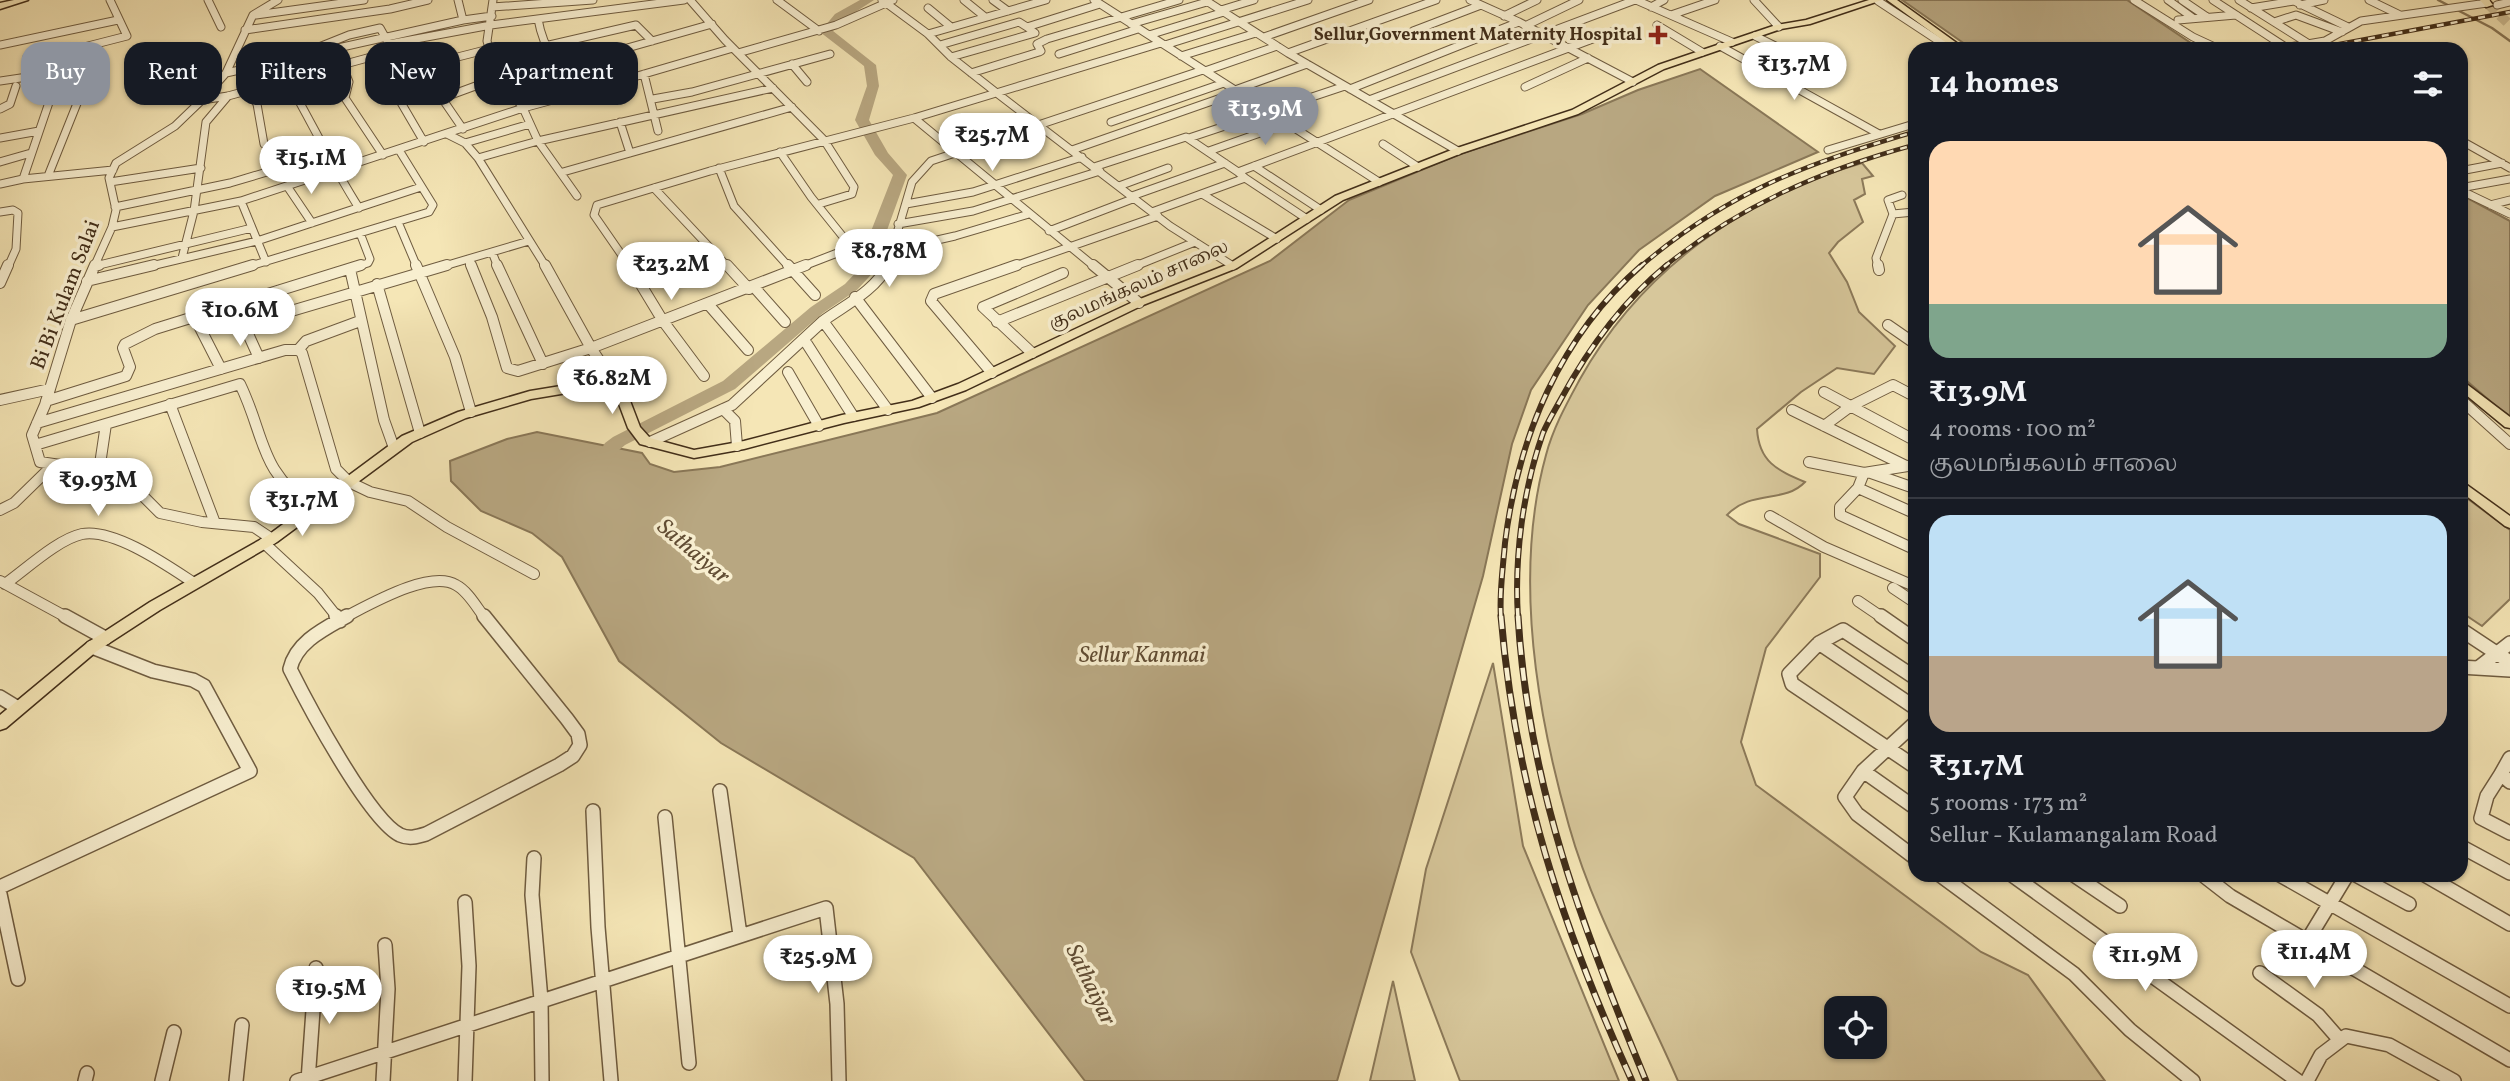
<!DOCTYPE html>
<meta charset="utf-8">
<style>
:root{--surface:#171b24;--page:#242831;--text:#f1f3f6;--muted:#9ea1a6;--line:#363941;--accent:#8c9099}
body{margin:0;font-family:Vollkorn,"Noto Serif Tamil",serif;background:var(--page);color:var(--text);height:100vh;display:flex;flex-direction:column;font-size:26px;white-space:nowrap}
*{box-sizing:border-box;margin:0}
p{font-size:23px;color:var(--muted)}
.icon{flex:none;width:38px;height:38px;fill:none;stroke:currentColor;stroke-width:2;stroke-linecap:round;stroke-linejoin:round}
.map{position:relative;flex:1;overflow:hidden}
.drawer{position:absolute;left:1908px;top:42px;width:560px;height:840px;display:flex;flex-direction:column;background:var(--surface);border-radius:21px;box-shadow:0 2px 5px #0004}
.drawer>*{flex:none}
.banner{position:absolute;left:21px;top:42px;width:665px;height:63px;display:flex;gap:14px}
.tools{position:absolute;left:1824px;top:996px;display:grid;gap:14px}
.tools a{display:grid;place-items:center;width:63px;height:63px;border-radius:14px;background:var(--surface);box-shadow:0 2px 5px #0004;font-size:35px}
.price{position:absolute;translate:-50% -60px;padding:0 16px;border-radius:24px;background:#fff;color:#222;font-size:23px;line-height:46px;filter:drop-shadow(0 2px 4px #0008)}
.price::after{content:'';position:absolute;left:50%;top:42px;width:21px;height:16px;margin-left:-10px;background:inherit;clip-path:polygon(0 0,100% 0,50% 100%)}
.price.current{background:var(--accent);color:#fff}
ul{padding:0;list-style:none}
li{display:grid;align-content:center;gap:14px;height:371px;padding:0 21px}
li+li{border-top:2px solid var(--line)}
li span{display:grid;place-items:center;height:217px;border-radius:21px;color:#555}
li>.icon{margin-inline-start:auto}
span .icon{width:126px;height:126px;fill:#fffc;stroke-width:1}
li b{font-size:30px}
h2{display:flex;justify-content:space-between;align-items:center;height:84px;padding:0 21px;font-size:30px}
.pill{padding:0 24px;border-radius:21px;background:var(--surface);box-shadow:0 2px 5px #0004;font-size:24px;line-height:63px}
.pill.current{background:var(--accent);color:#fff}
.map>svg:first-child{display:block}
.green{fill:#d7c79b;stroke:#8c7a5a;stroke-width:2;fill-rule:evenodd}
.water{fill:#b8a781;stroke:#897757;stroke-width:2}
.lines{fill:none;stroke-linecap:round;stroke-linejoin:round}
.stream{stroke:#897757;stroke-width:2.5}
.river{fill:#b8a781;fill-rule:evenodd}
.major-tunnel{stroke:#d1c197;stroke-width:10;stroke-dasharray:10 5;stroke-linecap:butt}
.minor-far2-casing{stroke:#6f5c40;stroke-width:9}
.minor-far1-casing{stroke:#6f5c40;stroke-width:12}
.minor-casing{stroke:#6f5c40;stroke-width:16}
.major-casing{stroke:#422e19;stroke-width:3}
.minor-far2{stroke:#f8efd0;stroke-width:7}
.minor-far1{stroke:#f8efd0;stroke-width:10}
.minor{stroke:#f8efd0;stroke-width:13}
.major{fill:#f5e6b6;fill-rule:evenodd}
.rail-far2-casing{stroke:#422e19;stroke-width:4.5}
.rail-far1-casing{stroke:#422e19;stroke-width:6}
.rail-casing{stroke:#422e19;stroke-width:7}
.rail-far2{stroke:#f8efd0;stroke-width:2.5;stroke-dasharray:7;stroke-linecap:butt}
.rail-far1{stroke:#f8efd0;stroke-width:3.5;stroke-dasharray:10;stroke-linecap:butt}
.rail{stroke:#f8efd0;stroke-width:4.5;stroke-dasharray:13;stroke-linecap:butt}
.poi-dot{fill:#8f2418;stroke:#f8efd0;stroke-width:2.5}
.labels{text-anchor:middle;dominant-baseline:central;stroke-width:7;stroke-linejoin:round;paint-order:stroke}
.far-poi-label{font-size:18px;font-weight:bold;fill:#422e19;stroke:#f8efd0;text-anchor:end}
.far-street-label{font-size:18px;fill:#422e19;stroke:#f8efd0}
.street-label{font-size:21px;fill:#422e19;stroke:#f8efd0}
.water-label{font-size:23px;font-style:italic;fill:#604c33;stroke:#f8efd0}
</style>
<div class="map">
<svg width="2510" height="1081" viewBox="0 0 2510 1081">
<rect width="100%" height="100%" fill="#f5e6b6"/>
<filter id="stains"><feTurbulence type="fractalNoise" baseFrequency=".00286" numOctaves="4"/><feColorMatrix values="0 0 0 0 .2 0 0 0 0 .09 0 0 0 0 .02 0 0 0 .5 -.17"/></filter>
<radialGradient id="worn" r=".72"><stop offset=".6" stop-color="#630" stop-opacity="0"/><stop offset="1" stop-color="#630" stop-opacity=".3"/></radialGradient>
<path class="green" d="M1862,163L1873,176L1862,179L1865,194L1854,200L1863,222L1838,242L1829,253L1847,282L1859,312L1895,346L1874,374L1837,368L1801,392L1757,429C1759,462 1777,470 1805,482C1784,504 1752,489 1727,515L1739,524L1820,554V577L1766,648L1741,742L1756,785L1981,952L2028,975L2105,1081H1678C1642,997 1594,915 1569,826C1536,710 1513,574 1546,455C1553,428 1567,403 1580,379C1641,270 1743,198 1862,163ZM1874,1008V1046H1836V1008Z
M2460,493L2510,530V599L2482,626L2461,612Z
M1493,663L1523,846L1619,1081H1460L1411,952L1426,869Z
M1393,981L1415,1081H1370Z"/>
<path class="water" d="M1902,0H2127L2191,43L2205,49H1972Z
M1700,69L1818,152L1715,196L1639,250L1588,305L1531,390L1512,444L1483,576L1337,1081H1085L914,858L721,743L619,661L562,557L532,533L481,511L451,481L450,461L507,439L537,432L642,453L650,464L674,472L720,467L937,413L1270,261L1349,200L1460,154L1582,114L1638,90Z
M2460,194L2510,221V418L2461,376Z"/>
<g class="lines">
<path class="stream" d="M2438,0L2492,28L2510,41"/>
<path class="river" d="M860,0H874L843,20L833,31L876,65L879,86L869,120L888,153L907,175L882,244L879,266L857,290L823,313L735,389L625,445L618,451L604,474H592L589,470L605,443L613,437L723,381L811,307L845,284L863,265L866,244L893,175L875,155L855,120L867,86L864,66L820,32L835,14Z"/>
<path class="major-tunnel" d="M2489,5L2510,25"/>
<g class="minor-far2-casing">
<path id="minor-far2" d="M110,0L127,36L84,47L77,66L58,76L23,179L113,170
M208,0L221,27
M458,0L463,20L492,16
M493,0L487,41L496,72L523,108L538,141L577,196
M690,0L725,40L824,140L854,187L852,194L819,204
M777,0L819,31
M882,0L928,34L951,57L998,94L1170,226L1233,266
M964,0L985,17
M993,0L1008,11
M1094,0L1379,182
M1205,0L1288,53L1458,151
M1470,0L1519,22L1633,82
M1636,0L1732,42
M1754,0L1779,27
M2134,0L2193,37L2219,49
M2168,0L2193,18
M2182,0L2207,17
M2213,0L2287,48
M2239,0L2309,44
M2292,0L2348,27
M2369,0L2400,15
M1878,1L1951,49
M2300,5L2324,0
M2497,5L2510,2
M492,7L593,0
M1651,7L1664,0
M928,8L951,27
M2251,8L2294,1
M1221,10L1254,0
M256,15L364,0
M1671,15L1715,0
M1504,16L1537,0
M538,19C543,48 560,76 586,91L733,48
M2178,20L2236,15
M2274,22L2296,15L2342,32
M1131,24L1207,2
M1657,25L1702,52
M1525,26L1579,0
M245,30L390,9L428,0
M1413,31L1481,5
M928,34L1046,0
M1149,35L1224,12
M1755,36L1816,66L1783,79
M1264,37L1369,0
M389,44L491,25L684,0
M0,45L118,20
M940,45L1019,22L1027,27
M1165,45L1308,0
M545,46L636,25L652,41
M1720,46L1879,134
M319,47L349,35L380,28L393,51L397,67L389,82L424,142
M2277,49L2325,41L2361,21L2487,3
M738,53L836,25L893,0
M1288,53L1436,0
M1059,54L1138,29
M1181,56L1256,33
M27,57L84,47
M951,57L1035,33L1027,27L1100,4
M342,64L349,82L345,98L383,155
M792,64L807,82
M560,67L712,24
M407,70L489,49
M1205,71L1277,46
M226,73L463,20
M971,73L1039,52L1041,51L1037,44L1047,39L1179,0
M644,74L658,131
M392,75H426L463,129
M286,78C311,121 332,166 359,208
M0,81L61,72
M1525,87L1588,58
M1350,89L1519,22
M248,90L257,104L264,144
M1235,90L1307,64
M440,99L500,77
M653,99L692,92L830,54
M202,100L228,96L393,51
M1369,100L1635,0
M0,109L10,104L16,86
M914,118L1095,267
M620,122L630,153
M1111,122L1224,83
M447,134L465,143L478,158L546,267
M0,138L39,131
M1189,138L1345,86
M2460,140L2510,168
M465,143L530,124
M1383,144L1418,167
M1072,150L1238,92
M1828,150L1914,124
M1209,151L1288,123
M780,152L811,197L848,243L845,250L801,267
M478,158L538,141L773,88
M0,162L31,153
M1254,166L1321,210
M1094,167L1186,137L1238,172
M719,168L734,206L789,267
M2460,171L2502,163
M563,172L792,107
M48,176L82,91L84,65L77,66
M1245,178L1307,219
M110,182L201,168
M0,184L23,179
M287,186L312,223
M1119,186L1168,168
M654,188L728,267
M2460,188L2510,179
M2460,190L2510,214
M1202,194L1277,239
M1132,196L1225,163
M241,201L266,262
M906,204L973,192L1082,157
M2490,205L2510,200
M115,207L230,183L327,154
M0,212L13,210L18,213L16,249L8,267
M1152,212L1245,178L1238,172L1614,31
M1893,214L1914,212
M398,222L417,267
M898,224L973,211L1100,171
M112,227L241,201L523,108L586,91
M1049,231L1135,198
M893,250L955,236L1029,214
M492,252L498,267
M182,258L194,211L206,122L228,96
M468,259L471,267
M95,266L252,228
M94,267L112,227L116,210L109,178L116,163L175,126L202,100L226,73L253,15L278,0
M147,267L257,241L421,187
M247,267L429,212L433,205L399,150
M355,267L368,263L370,259L360,233
M441,267L529,241
M630,267L594,215L597,205L710,171L914,118L1161,43
M887,267L912,182L931,161L1203,70
M1012,267L1158,216
M1133,267L1195,242
M1878,267L1876,258L1893,214L1888,200L1902,195"/>
</g>
<g class="minor-far1-casing">
<path id="minor-far1" d="M95,265L71,320L45,405L32,435L40,462L121,474L160,513L202,522L254,527L272,539
M416,265L455,357L471,412
M471,265L492,317L507,368L518,371L591,348L806,265
M497,265L543,364
M545,265L591,348L621,393
M629,265L663,321L704,376
M727,265L749,289
M788,265L815,295
M888,265C875,291 845,305 823,321L888,410
M1093,265L1139,303
M1878,265L1879,270
M95,266L99,265
M350,269L384,420L394,448
M87,281L154,265
M0,283L8,265
M377,284L420,433
M754,287L785,322
M855,297L932,398
M708,304L748,350
M194,316L221,369
M71,320L253,265
M997,322L1138,265
M1888,325L1914,343
M807,344L853,416
M298,350L306,341L360,321
M1032,353L983,307L1063,273
M259,358L244,325L447,265
M788,372L819,426
M992,373L931,301L934,294L1017,265
M1824,392L1914,440
M2460,399L2510,444
M0,400L50,389
M46,401L126,376L130,367L123,348L125,344L155,329L361,265
M170,404L215,523
M723,409L735,421L737,446
M1792,410L1906,466
M37,423L285,350H298L302,353L336,469L349,482L370,492L408,501L447,527L534,574
M1824,426L1851,406L1893,385L1914,396
M650,442L732,405L823,321
M35,445L240,384C266,438 258,470 313,508
M1809,462L1864,473L1914,465
M99,471L106,424
M1864,473L1858,488L1840,507V515L1914,549
M1871,473L1914,488
M1858,488L1914,513
M0,510L14,503L54,464
M1770,516L1824,547L1914,586
M264,543L318,593L338,618
M0,581L68,618
M5,584C25,570 58,539 82,534C114,528 168,566 194,583
M1893,588L1914,602
M1858,601L1883,618
M343,618C369,605 430,569 456,585C468,591 477,608 485,618"/>
</g>
<g class="minor-casing">
<path id="minor" d="M65,616L105,638
M336,616L340,621
M347,616C324,629 296,642 290,669C307,703 369,820 400,835C409,839 416,837 426,834L559,765L573,756L580,745L578,734L567,719L484,616
M1881,616L1914,639
M2460,629L2510,662
M1819,643L1843,630L1914,677
M2460,667L2510,670
M2478,668L2510,643
M0,697L18,708
M1914,707L1819,643L1789,674L1792,684L1914,766
M1914,724L1863,771L1845,797L1857,814L1914,857
M2510,758L2501,774L2510,782
M1863,771L1914,807
M2501,774L2487,796L2481,818L2510,833
M720,791L740,935
M593,811L598,927L611,1081
M665,817L689,1063
M2460,846L2510,873
M534,858L532,895L541,1000L542,1081
M1940,875L2074,974L2130,1030L2193,1081
M2012,875L2298,1081
M2074,875L2120,906
M2203,875L2230,896L2510,1060
M2280,875L2510,1006
M2356,875L2409,904
M2425,875L2510,924
M0,887L250,771L204,686L193,680L153,671L92,647
M0,894L18,979
M465,902L469,966L465,1081
M2307,941L2347,875
M2260,973L2318,1015L2339,1039
M85,1081L87,1073
M162,1081L174,1032
M236,1081L242,1025
M297,1081L826,908L837,1004L839,1081
M308,1081L316,968
M383,1081L388,989L385,945
M2307,1081L2321,1055L2346,1036L2389,1045L2454,1081"/>
</g>
<g class="major-casing">
<path id="major" d="M14,0H28L0,9V3Z
M1869,0H1882L1810,24L1781,29L1664,69L1578,114L1462,153L1343,200L1237,268L1143,305L966,390L919,407L844,423L744,449L694,458L640,444L628,428L616,396L579,391L531,399L466,418L412,442L277,542L160,610L97,651L6,728L0,730V715L87,643L150,602L267,536L402,436L458,412L530,391L579,383L621,389L627,393L640,427L650,438L694,450L744,441L842,415L912,401L958,384L1135,301L1229,264L1335,196L1454,149L1572,110L1658,65L1776,25L1806,20Z
M1887,0H1897L1965,49H1955Z
M2480,0H2489L2493,5L2486,7Z
M2460,379L2510,417V428L2505,427L2460,390Z
M2460,480L2510,516V528L2505,526L2460,491Z"/>
</g>
<use href="#minor-far2" class="minor-far2"/>
<use href="#minor-far1" class="minor-far1"/>
<use href="#minor" class="minor"/>
<use href="#major" class="major"/>
<g class="rail-far2-casing">
<path id="rail-far2" d="M2313,49L2510,12
M1640,267C1727,192 1806,164 1914,132
M1664,267C1739,206 1822,170 1914,145"/>
</g>
<g class="rail-far1-casing">
<path id="rail-far1" d="M1501,618C1499,593 1503,568 1505,543C1518,437 1560,336 1642,265
M1518,618C1514,557 1523,490 1543,433C1548,421 1555,410 1561,399C1588,349 1622,302 1667,265"/>
</g>
<g class="rail-casing">
<path id="rail" d="M1501,616C1515,786 1562,927 1632,1081
M1518,616C1528,784 1582,927 1646,1081"/>
</g>
<use href="#rail-far2" class="rail-far2"/>
<use href="#rail-far1" class="rail-far1"/>
<use href="#rail" class="rail"/>
</g>
<path class="poi-dot" d="M1654.5 24.5h7v7h7v7h-7v7h-7v-7h-7v-7h7z"/>
<g class="labels">
<g class="far-poi-label">
<text x="1642" y="35">Sellur,Government Maternity Hospital</text>
</g>
<g class="far-street-label">
<text transform="translate(1139 286) rotate(-24)">குலமங்கலம் சாலை</text>
</g>
<g class="street-label">
<text transform="translate(66 295) rotate(-69)">Bi Bi Kulam Salai</text>
</g>
<g class="water-label">
<text transform="translate(693 552) rotate(40)">Sathaiyar</text>
<text x="1142" y="656">Sellur Kanmai</text>
<text transform="translate(1090 985) rotate(64)">Sathaiyar</text>
</g>
</g>
<rect width="100%" height="100%" filter="url(#stains)"/>
<rect width="100%" height="100%" fill="url(#worn)"/>
</svg>
<div class="tools">
<a><svg class="icon" aria-label="locate" viewBox="0 0 24 24"><circle cx="12" cy="12" r="6"/><path d="M12 2v4M12 18v4M2 12h4M18 12h4"/></svg></a>
</div>
<b class="price" style="left:1794px;top:102px">₹13.7M</b>
<b class="price current" style="left:1265px;top:147px">₹13.9M</b>
<b class="price" style="left:992px;top:173px">₹25.7M</b>
<b class="price" style="left:311px;top:196px">₹15.1M</b>
<b class="price" style="left:889px;top:289px">₹8.78M</b>
<b class="price" style="left:671px;top:302px">₹23.2M</b>
<b class="price" style="left:240px;top:348px">₹10.6M</b>
<b class="price" style="left:612px;top:416px">₹6.82M</b>
<b class="price" style="left:98px;top:518px">₹9.93M</b>
<b class="price" style="left:302px;top:538px">₹31.7M</b>
<b class="price" style="left:2314px;top:990px">₹11.4M</b>
<b class="price" style="left:2145px;top:993px">₹11.9M</b>
<b class="price" style="left:818px;top:995px">₹25.9M</b>
<b class="price" style="left:329px;top:1026px">₹19.5M</b>
<div class="banner">
<a class="pill current">Buy</a>
<a class="pill">Rent</a>
<a class="pill">Filters</a>
<a class="pill">New</a>
<a class="pill">Apartment</a>
</div>
<section class="drawer">
<h2>14 homes<svg class="icon" aria-label="filters" viewBox="0 0 24 24"><path d="M4 7h16M4 17h16"/><circle cx="9" cy="7" r="2"/><circle cx="15" cy="17" r="2"/></svg></h2>
<ul>
<li><span style="background:linear-gradient(#ffd9b3 75%,#7fa58c 0)"><svg class="icon" aria-label="home" viewBox="0 0 24 24"><path d="M3 11l9-7 9 7M6 9v11h12V9"/></svg></span><div><b>₹13.9M</b><p>4 rooms · 100 m²</p><p>குலமங்கலம் சாலை</p></div></li>
<li><span style="background:linear-gradient(#bfe0f5 65%,#b9a48a 0)"><svg class="icon" aria-label="home" viewBox="0 0 24 24"><path d="M3 11l9-7 9 7M6 9v11h12V9"/></svg></span><div><b>₹31.7M</b><p>5 rooms · 173 m²</p><p>Sellur - Kulamangalam Road</p></div></li>
</ul>
</section>
</div>
